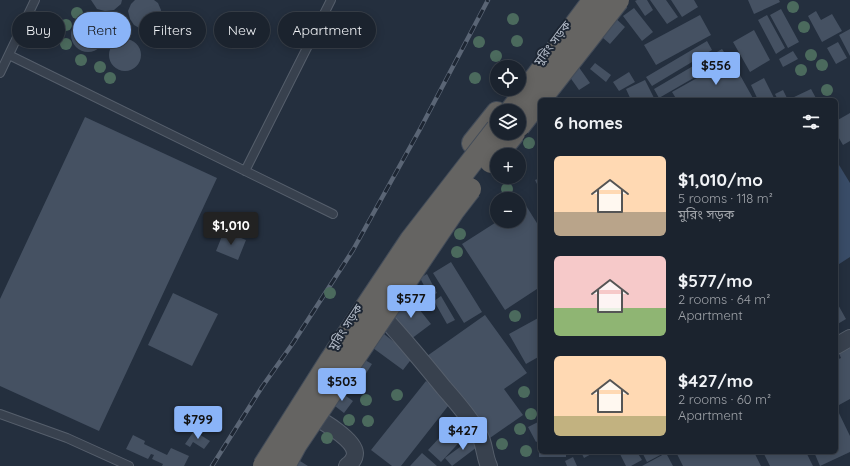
<!DOCTYPE html>
<meta charset="utf-8">
<style>
:root{--surface:#1b232e;--page:#242b36;--text:#f1f3f6;--muted:#a0a4aa;--line:#39404a;--accent:#8ab4f8}
body{margin:0;font-family:Quicksand,"Noto Sans Bengali",sans-serif;background:var(--page);color:var(--text);height:100vh;display:flex;flex-direction:column;font-size:15px;white-space:nowrap}
*{box-sizing:border-box;margin:0}
p{font-size:13px;color:var(--muted)}
.icon{flex:none;width:22px;height:22px;fill:none;stroke:currentColor;stroke-width:2;stroke-linecap:round;stroke-linejoin:round}
.map{position:relative;flex:1;overflow:hidden}
.details{position:absolute;left:538px;top:98px;width:300px;height:356px;display:flex;flex-direction:column;background:var(--surface);border-radius:6px;box-shadow:0 2px 10px #0003,0 0 0 1px var(--line)}
.details>*{flex:none}
.guide{position:absolute;left:12px;top:12px;width:380px;height:36px;display:flex;gap:8px}
.tools{position:absolute;left:490px;top:60px;display:grid;gap:8px}
.tools a{display:grid;place-items:center;width:36px;height:36px;border-radius:50%;background:var(--surface);box-shadow:0 2px 10px #0003,0 0 0 1px var(--line);font-size:20px}
.price{position:absolute;translate:-50% -34px;padding:0 9px;border-radius:4px;background:var(--accent);color:#111;font-size:13px;line-height:26px;filter:drop-shadow(0 1px 2px #0008)}
.price::after{content:'';position:absolute;left:50%;top:24px;width:12px;height:9px;margin-left:-6px;background:inherit;clip-path:polygon(0 0,100% 0,50% 100%)}
.price.active{background:#222;color:#fff}
ul{padding:0;list-style:none}
li{display:flex;align-items:center;gap:12px;height:100px;padding:0 16px}
li span{display:grid;place-items:center;flex:none;width:112px;height:80px;border-radius:6px;color:#555}
li>.icon{margin-inline-start:auto}
span .icon{width:48px;height:48px;fill:#fffc;stroke-width:1}
li b{font-size:17px}
h2{display:flex;justify-content:space-between;align-items:center;height:48px;padding:0 16px;font-size:17px}
.tag{padding:0 14px;border-radius:18px;background:var(--surface);box-shadow:0 2px 10px #0003,0 0 0 1px var(--line);font-size:14px;line-height:36px}
.tag.active{background:var(--accent);color:#111}
.map>svg:first-child{display:block}
.water{fill:#394c67}
.building{fill:#455162}
.lines{fill:none;stroke-linecap:round;stroke-linejoin:round}
.service-casing{stroke:#565f6c;stroke-width:10}
.minor-casing{stroke:#565f6c;stroke-width:18}
.trunk-casing{stroke:#434c59;stroke-width:24}
.service{stroke:#38414e;stroke-width:8}
.minor{stroke:#38414e;stroke-width:16}
.trunk{stroke:#656462;stroke-width:22}
.rail-casing{stroke:#5a6575;stroke-width:4.5}
.rail{stroke:#1d2633;stroke-width:3;stroke-dasharray:9;stroke-linecap:butt}
.trunk-bridge-casing{stroke:#434c59;stroke-width:24;stroke-linecap:butt}
.trunk-bridge{stroke:#656462;stroke-width:22}
.tree{fill:#4b6a5d}
.labels{text-anchor:middle;dominant-baseline:central;stroke-width:4;stroke-linejoin:round;paint-order:stroke}
.street-label{font-size:12px;fill:#b4bcc9;stroke:#1d2633}
</style>
<div class="map">
<svg width="850" height="466" viewBox="0 0 850 466">
<rect width="100%" height="100%" fill="#242f3e"/>
<path class="water" d="M836,160L850,183V257L836,266Z"/>
<path class="building" d="M91,0H122L121,4L114,10L105,11L97,9Z
M135,0H154L158,3L161,10L160,18L156,24L149,28L141,29L134,25L130,19L128,11L131,4Z
M637,0H647L653,10L645,16L635,1Z
M650,0H666L678,17L667,24Z
M671,0H694L698,7L682,17Z
M748,0H779L780,2L754,14Z
M634,8L653,32L642,41L623,16Z
M781,9L799,42L788,48L770,15Z
M816,11L821,20L832,14L842,31L822,42L808,16Z
M612,15L625,27L610,44L596,32Z
M700,15L711,35L656,65L644,45Z
M767,15L785,48L776,54L758,20Z
M71 35a17 17 0 1 1 34 0a17 17 0 1 1-34 0Z
M850,29V56L839,35Z
M754,30L770,60L750,72L733,42Z
M109 55a16 16 0 1 1 32 0a16 16 0 1 1-32 0Z
M707,41L712,50L652,86L646,77Z
M838,42L847,58L836,64L827,48Z
M722,49L728,58L659,98L654,89Z
M793,51L798,59L783,67L779,59Z
M731,59L754,100H677L672,92Z
M595,63L611,75L606,82L590,69Z
M578,66L590,83L579,90L567,73Z
M629,72L635,82L619,91L613,82Z
M764,78L775,100H758L751,85Z
M645,80L655,100H631L626,89Z
M811,89L817,100H793L792,98Z
M783,90L788,100H778L775,94Z
M850,113V141L843,145L836,133V121Z
M85,117L217,178L99,431L0,386V299Z
M540,178V190L535,180Z
M525,204L540,228V287L505,310L462,244L498,221H519V208Z
M224,231L246,240L238,260L216,251Z
M451,262L482,312L464,323L433,273Z
M427,274L437,293L430,297L420,278Z
M173,293L218,314L192,366L148,345Z
M441,296L455,320L447,324L434,301Z
M411,299L431,324L411,339L391,314Z
M836,301L846,319L836,325Z
M485,315L527,373L504,389L523,415L487,440L427,356Z
M540,317V356L526,364L509,334Z
M384,334L413,357L403,370L373,348Z
M850,343V399L839,405L836,399V360L841,358L837,349Z
M365,360L372,364L358,386L351,381Z
M426,381L452,401L401,466H392L371,450Z
M339,391L353,401L344,413L331,403Z
M836,407L850,436V452L820,466L814,452H836Z
M540,421V440L536,442L528,427Z
M454,422L467,434L441,462L428,450Z
M194,431L210,441L204,449L193,442L190,447L185,444Z
M133,435L145,441L144,444L167,455L171,448L189,456L184,466H162L163,464L152,459L154,455L151,454L148,459L126,449Z
M475,436L481,444L452,466L445,458Z
M539,452H566V457H539Z
M581,452H595L584,458Z
M619,452H637L642,460L631,466H626Z
M642,452H666L647,462Z
M676,452H754L761,466H683Z
M763,452H806L813,466H770Z
M422,453L437,466H410Z
M666,453L673,466H642Z
M573,457L577,466H567L565,461Z
M300,461L308,466H296Z"/>
<g class="lines">
<g class="service-casing">
<path id="service" d="M9,55L333,214
M0,73L35,0
M245,171L331,0
M0,414L67,438L129,466"/>
</g>
<g class="minor-casing">
<path id="minor" d="M376,309C400,334 422,361 444,388C456,402 470,417 479,434C485,444 484,456 489,466
M836,346L850,338
M305,411C317,418 354,438 355,453C355,458 351,463 347,466"/>
</g>
<g class="trunk-casing">
<path id="trunk" d="M473,143L497,113"/>
</g>
<use href="#service" class="service"/>
<use href="#minor" class="minor"/>
<use href="#trunk" class="trunk"/>
<g class="rail-casing">
<path id="rail" d="M212,466L262,387L293,343L353,250L419,131L488,0"/>
</g>
<use href="#rail" class="rail"/>
<g class="trunk-bridge-casing">
<path id="trunk-bridge" d="M511,111L594,0
M519,126L618,0
M491,162L514,133
M264,466L331,360L411,240L497,129
M284,466L296,444L453,211L470,189"/>
</g>
<use href="#trunk-bridge" class="trunk-bridge"/>
</g>
<g class="tree">
<circle cx="793" cy="7" r="6"/>
<circle cx="77" cy="13" r="6"/>
<circle cx="513" cy="19" r="6"/>
<circle cx="66" cy="25" r="6"/>
<circle cx="804" cy="27" r="6"/>
<circle cx="184" cy="31" r="6"/>
<circle cx="192" cy="41" r="6"/>
<circle cx="517" cy="41" r="6"/>
<circle cx="479" cy="42" r="6"/>
<circle cx="66" cy="44" r="6"/>
<circle cx="811" cy="55" r="6"/>
<circle cx="496" cy="56" r="6"/>
<circle cx="81" cy="60" r="6"/>
<circle cx="822" cy="65" r="6"/>
<circle cx="100" cy="67" r="6"/>
<circle cx="801" cy="70" r="6"/>
<circle cx="110" cy="78" r="6"/>
<circle cx="475" cy="78" r="6"/>
<circle cx="827" cy="90" r="6"/>
<circle cx="529" cy="143" r="6"/>
<circle cx="507" cy="189" r="6"/>
<circle cx="460" cy="234" r="6"/>
<circle cx="457" cy="252" r="6"/>
<circle cx="330" cy="293" r="6"/>
<circle cx="515" cy="316" r="6"/>
<circle cx="524" cy="392" r="6"/>
<circle cx="397" cy="395" r="6"/>
<circle cx="366" cy="400" r="6"/>
<circle cx="531" cy="414" r="6"/>
<circle cx="349" cy="420" r="6"/>
<circle cx="368" cy="421" r="6"/>
<circle cx="520" cy="429" r="6"/>
<circle cx="327" cy="438" r="6"/>
<circle cx="502" cy="444" r="6"/>
<circle cx="526" cy="451" r="6"/>
</g>
<g class="labels">
<g class="street-label">
<text transform="translate(552 43) rotate(-53)">মুরিং সড়ক</text>
<text transform="translate(345 327) rotate(-57)">মুরিং সড়ক</text>
</g>
</g>
</svg>
<div class="tools">
<a><svg class="icon" aria-label="locate" viewBox="0 0 24 24"><circle cx="12" cy="12" r="6"/><path d="M12 2v4M12 18v4M2 12h4M18 12h4"/></svg></a>
<a><svg class="icon" aria-label="layers" viewBox="0 0 24 24"><path d="M12 4l9 5-9 5-9-5zM3 14l9 5 9-5"/></svg></a>
<a>+</a>
<a>−</a>
</div>
<b class="price" style="left:716px;top:86px">$556</b>
<b class="price active" style="left:231px;top:246px">$1,010</b>
<b class="price" style="left:411px;top:319px">$577</b>
<b class="price" style="left:342px;top:402px">$503</b>
<b class="price" style="left:198px;top:440px">$799</b>
<b class="price" style="left:463px;top:451px">$427</b>
<div class="guide">
<a class="tag">Buy</a>
<a class="tag active">Rent</a>
<a class="tag">Filters</a>
<a class="tag">New</a>
<a class="tag">Apartment</a>
</div>
<section class="details">
<h2>6 homes<svg class="icon" aria-label="filters" viewBox="0 0 24 24"><path d="M4 7h16M4 17h16"/><circle cx="9" cy="7" r="2"/><circle cx="15" cy="17" r="2"/></svg></h2>
<ul>
<li><span style="background:linear-gradient(#ffd9b3 70%,#b9a48a 0)"><svg class="icon" aria-label="home" viewBox="0 0 24 24"><path d="M3 11l9-7 9 7M6 9v11h12V9"/></svg></span><div><b>$1,010/mo</b><p>5 rooms · 118 m²</p><p>মুরিং সড়ক</p></div></li>
<li><span style="background:linear-gradient(#f6c9c9 65%,#8fb573 0)"><svg class="icon" aria-label="home" viewBox="0 0 24 24"><path d="M3 11l9-7 9 7M6 9v11h12V9"/></svg></span><div><b>$577/mo</b><p>2 rooms · 64 m²</p><p>Apartment</p></div></li>
<li><span style="background:linear-gradient(#ffd9b3 75%,#c2b280 0)"><svg class="icon" aria-label="home" viewBox="0 0 24 24"><path d="M3 11l9-7 9 7M6 9v11h12V9"/></svg></span><div><b>$427/mo</b><p>2 rooms · 60 m²</p><p>Apartment</p></div></li>
</ul>
</section>
</div>
